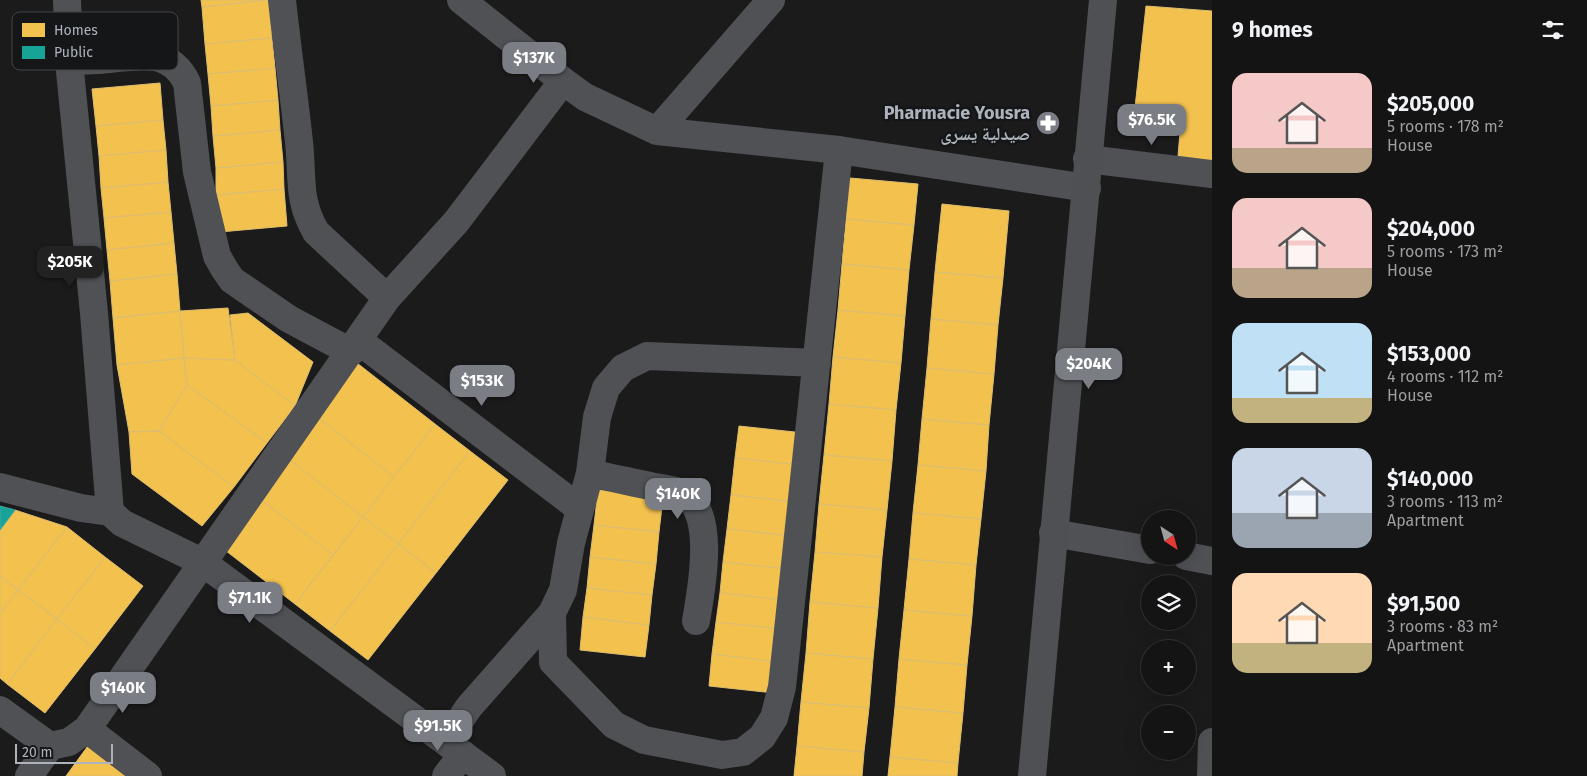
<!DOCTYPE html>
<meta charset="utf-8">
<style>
:root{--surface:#141415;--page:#1d1d1e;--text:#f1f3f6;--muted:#9d9ea0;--line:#333334;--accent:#7a7e84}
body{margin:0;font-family:"Fira Sans","Noto Naskh Arabic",sans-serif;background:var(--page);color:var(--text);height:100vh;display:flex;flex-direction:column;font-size:19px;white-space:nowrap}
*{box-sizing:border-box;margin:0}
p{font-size:16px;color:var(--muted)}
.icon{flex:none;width:28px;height:28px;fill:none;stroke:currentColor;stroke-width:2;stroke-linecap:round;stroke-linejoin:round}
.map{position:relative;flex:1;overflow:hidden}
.details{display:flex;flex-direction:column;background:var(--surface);width:375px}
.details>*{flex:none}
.needle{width:32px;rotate:144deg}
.tools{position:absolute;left:1141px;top:510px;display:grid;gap:10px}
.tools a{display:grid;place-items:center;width:55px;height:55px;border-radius:50%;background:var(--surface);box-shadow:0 5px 20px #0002,0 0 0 1px var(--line);font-size:25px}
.scale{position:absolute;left:15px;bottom:12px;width:98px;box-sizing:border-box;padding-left:5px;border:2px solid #adb3bc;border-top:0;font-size:14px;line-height:18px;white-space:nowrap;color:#adb3bc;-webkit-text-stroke:4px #151618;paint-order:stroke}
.price{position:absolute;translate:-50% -42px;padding:0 11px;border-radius:10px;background:var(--accent);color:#fff;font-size:16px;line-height:32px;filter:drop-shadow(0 1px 2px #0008)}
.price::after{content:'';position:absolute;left:50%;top:30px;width:15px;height:11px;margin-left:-8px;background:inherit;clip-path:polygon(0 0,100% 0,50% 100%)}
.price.on{background:#222;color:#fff}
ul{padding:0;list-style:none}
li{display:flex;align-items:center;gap:15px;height:125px;padding:0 20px}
li span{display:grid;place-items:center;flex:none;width:140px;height:100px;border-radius:15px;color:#555}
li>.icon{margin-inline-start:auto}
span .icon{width:60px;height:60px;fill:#fffc;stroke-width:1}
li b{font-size:21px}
h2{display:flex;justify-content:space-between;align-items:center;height:60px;padding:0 20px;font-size:21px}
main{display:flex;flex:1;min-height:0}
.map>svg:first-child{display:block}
.homes{fill:#f2c14e;stroke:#ddbd6f}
.public{fill:#17a398;stroke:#44a8a3}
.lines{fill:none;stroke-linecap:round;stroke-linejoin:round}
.street{stroke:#4f5155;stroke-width:28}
.secondary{stroke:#4e5053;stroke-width:28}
.labels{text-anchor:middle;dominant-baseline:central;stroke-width:5;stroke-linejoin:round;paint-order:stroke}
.poi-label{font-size:18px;font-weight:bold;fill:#adb3bc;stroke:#151618;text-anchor:end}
.key{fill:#151618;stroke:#434549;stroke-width:1}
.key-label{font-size:14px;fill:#adb3bc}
</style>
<main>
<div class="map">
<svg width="1212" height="776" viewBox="0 0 1212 776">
<rect width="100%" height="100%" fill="#1b1b1c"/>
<path class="homes" d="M201,0H269L202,7Z
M269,0L272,38L205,44L202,7Z
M1146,6L1212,11V161L1178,156L1180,132L1133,126Z
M272,38L275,68L208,74L205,44Z
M275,68L278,100L211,106L208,74Z
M160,83L163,120L96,126L92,89Z
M278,100L280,130L213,136L211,106Z
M163,120L166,150L99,156L96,126Z
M280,130L283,162L216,168L213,136Z
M166,150L168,182L101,188L99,156Z
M283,162L284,189L216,195V168Z
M850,178L918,184L914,225L846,219Z
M168,182L171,212L104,218L101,188Z
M284,189L287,226L220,232L216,195Z
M942,204L1009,211L1003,278L935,272Z
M171,212L174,243L107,250L104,218Z
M846,219L914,225L909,270L842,264Z
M174,243L177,274L110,281L107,250Z
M842,264L909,270L905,316L838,310Z
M935,272L1003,278L998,325L931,319Z
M177,274L180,311L113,318L110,281Z
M228,308L235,360L184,358L180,311Z
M838,310L905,316L901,363L833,357Z
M180,311L184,358L117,365L113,318Z
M248,313L313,362L295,406L235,360L230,315Z
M931,319L998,325L994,374L927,368Z
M833,357L901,363L896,410L829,404Z
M184,358L187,385L159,431L129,432L117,365Z
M184,358L235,360L295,406L267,443L187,385Z
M357,363L435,424L394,477L316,416Z
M927,368L994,374L989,425L922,419Z
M187,385L267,443L234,487L159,431Z
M829,404L896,410L892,461L824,455Z
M316,416L394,477L363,517L285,456Z
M922,419L989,425L986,471L918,465Z
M435,424L470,451L398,544L363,517Z
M739,426L804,433L801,465L735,458Z
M159,431L234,487L202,526L132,474L129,432Z
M470,451L508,480L436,573L398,544Z
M824,455L892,461L887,510L819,504Z
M285,456L363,517L333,555L255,495Z
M735,458L801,465L796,502L731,495Z
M918,465L986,471L981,519L913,513Z
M598,490L663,498L659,532L594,525Z
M255,495L333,555L295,604L217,544Z
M731,495L796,502L792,536L727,529Z
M819,504L887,510L882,557L815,552Z
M15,510L67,527L18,590L0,576V530Z
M913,513L981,519L976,565L909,559Z
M363,517L398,544L330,631L295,604Z
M594,525L659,532L656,564L590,557Z
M67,527L105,557L57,619L18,590Z
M727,529L792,536L788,569L723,562Z
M398,544L436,573L368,660L330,631Z
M815,552L882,557L878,608L810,602Z
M105,557L143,586L95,649L57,619Z
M590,557L656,564L652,595L587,588Z
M909,559L976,565L972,616L904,610Z
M723,562L788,569L785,600L720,593Z
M0,576L18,590L0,614Z
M587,588L652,595L649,625L583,617Z
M18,590L57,619L7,684L0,678V614Z
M720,593L785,600L781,629L716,622Z
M810,602L878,608L873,659L806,653Z
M904,610L972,616L967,665L899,659Z
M583,617L649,625L645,657L580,650Z
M57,619L95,649L45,713L7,684Z
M716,622L781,629L778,662L712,654Z
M806,653L873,659L869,708L801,702Z
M712,654L778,662L774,693L709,686Z
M899,659L967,665L963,713L895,707Z
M801,702L869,708L864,752L797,746Z
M895,707L963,713L958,763L890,757Z
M90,743L128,776H66Z
M797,746L864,752L862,776H794Z
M890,757L958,763L957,776H888Z"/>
<path class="public" d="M0,506L15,510L0,530Z"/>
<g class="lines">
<path class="street" d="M67,0L69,61C83,61 95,61 109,59C140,56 171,48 187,83L197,172L217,256L225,270L232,280L289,319L351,352
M282,0C287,47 294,95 299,142C303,178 297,199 316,232L387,298
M461,0L563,81
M69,61L94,313L110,512
M657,131L771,0
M1087,159L1212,174
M359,341L579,508
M590,473C611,478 632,482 654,487C663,489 675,489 683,494C717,512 701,591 696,621
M0,487L81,508L110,512L122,523L202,562L492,776
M1053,533L1150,550
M1186,556L1212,561
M552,613L553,662L614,725L644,740L722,755L743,752L762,737L774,718L782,687L839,150
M0,710L50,746L69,742L87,729L387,298L456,222L563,81L585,97L657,131L839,150L1087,188
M87,729L148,776
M446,741L469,707L552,613L563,590L571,543L590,473L597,417L606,388L623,368L647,356L817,363
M29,776L50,746
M446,776L463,754
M1211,776L1212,742"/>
<path class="secondary" d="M1032,776L1103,0"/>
</g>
<defs>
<g id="pharmacy-disc" transform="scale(1.25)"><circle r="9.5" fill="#7a7e84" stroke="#151618"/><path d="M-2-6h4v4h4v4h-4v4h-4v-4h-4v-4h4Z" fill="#fff"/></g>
</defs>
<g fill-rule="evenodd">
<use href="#pharmacy-disc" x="1048" y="123"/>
</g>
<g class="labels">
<g class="poi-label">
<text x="1030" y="113">Pharmacie Yousra<tspan x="1030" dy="21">صيدلية يسرى</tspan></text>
</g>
</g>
<rect x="12" y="12" width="166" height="58" rx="8" class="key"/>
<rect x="22" y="23" width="23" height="14" fill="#f2c14e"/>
<rect x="22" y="46" width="23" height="13" fill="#17a398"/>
<g class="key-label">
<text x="54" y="35">Homes</text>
<text x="54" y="57">Public</text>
</g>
</svg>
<div class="tools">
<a><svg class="needle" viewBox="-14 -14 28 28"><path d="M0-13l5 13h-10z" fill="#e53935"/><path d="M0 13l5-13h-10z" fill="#9d9ea0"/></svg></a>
<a><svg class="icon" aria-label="layers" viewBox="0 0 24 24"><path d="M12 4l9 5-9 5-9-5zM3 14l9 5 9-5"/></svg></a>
<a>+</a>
<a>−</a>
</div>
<div class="scale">20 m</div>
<b class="price" style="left:534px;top:84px">$137K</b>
<b class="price" style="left:1152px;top:146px">$76.5K</b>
<b class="price on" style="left:70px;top:288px">$205K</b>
<b class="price" style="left:1089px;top:390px">$204K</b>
<b class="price" style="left:482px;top:407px">$153K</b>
<b class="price" style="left:678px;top:520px">$140K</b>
<b class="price" style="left:250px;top:624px">$71.1K</b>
<b class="price" style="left:123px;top:714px">$140K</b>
<b class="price" style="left:438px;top:752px">$91.5K</b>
</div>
<section class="details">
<h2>9 homes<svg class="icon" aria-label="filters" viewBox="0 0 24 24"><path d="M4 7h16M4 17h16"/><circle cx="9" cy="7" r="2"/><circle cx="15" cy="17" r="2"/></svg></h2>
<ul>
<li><span style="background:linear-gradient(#f6c9c9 75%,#b9a48a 0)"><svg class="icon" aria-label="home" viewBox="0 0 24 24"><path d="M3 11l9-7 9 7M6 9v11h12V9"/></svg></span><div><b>$205,000</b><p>5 rooms · 178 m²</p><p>House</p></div></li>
<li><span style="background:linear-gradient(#f6c9c9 70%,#b9a48a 0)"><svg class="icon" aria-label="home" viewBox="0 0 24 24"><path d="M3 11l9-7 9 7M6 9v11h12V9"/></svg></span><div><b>$204,000</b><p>5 rooms · 173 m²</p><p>House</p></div></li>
<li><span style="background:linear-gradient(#bfe0f5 75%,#c2b280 0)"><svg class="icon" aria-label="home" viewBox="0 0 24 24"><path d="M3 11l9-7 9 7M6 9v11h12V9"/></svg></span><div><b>$153,000</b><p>4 rooms · 112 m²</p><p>House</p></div></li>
<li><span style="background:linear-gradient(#c9d6e8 65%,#9aa5b1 0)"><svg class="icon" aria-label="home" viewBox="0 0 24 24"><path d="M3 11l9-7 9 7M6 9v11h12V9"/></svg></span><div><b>$140,000</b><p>3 rooms · 113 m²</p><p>Apartment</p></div></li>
<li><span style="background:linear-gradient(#ffd9b3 70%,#c2b280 0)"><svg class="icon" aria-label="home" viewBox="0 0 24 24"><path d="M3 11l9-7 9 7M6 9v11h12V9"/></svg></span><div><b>$91,500</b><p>3 rooms · 83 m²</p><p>Apartment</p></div></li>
</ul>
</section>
</main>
